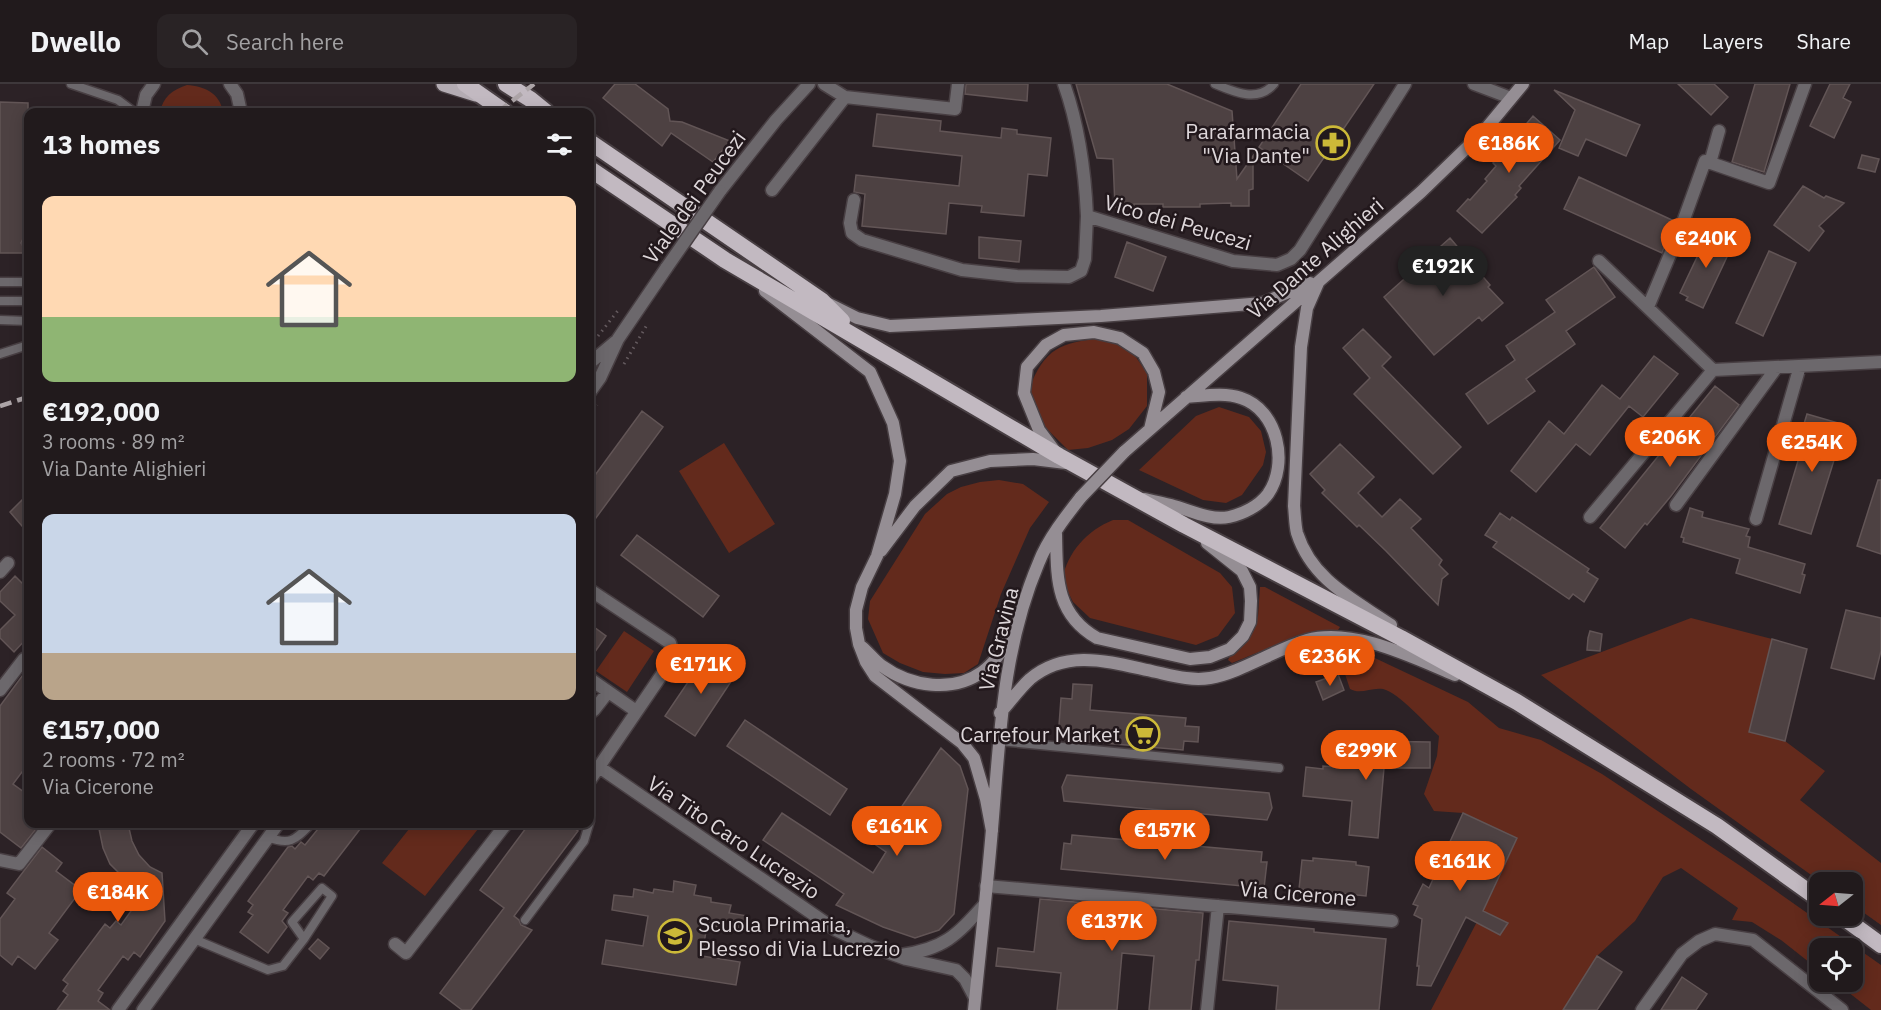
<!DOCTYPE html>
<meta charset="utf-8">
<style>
:root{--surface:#211a1c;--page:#292325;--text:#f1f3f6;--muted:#a2a1a3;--line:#3e383b;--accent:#ea580c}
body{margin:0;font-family:"IBM Plex Sans",sans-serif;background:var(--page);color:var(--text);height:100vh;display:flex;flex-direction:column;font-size:22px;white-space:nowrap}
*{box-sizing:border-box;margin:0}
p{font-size:20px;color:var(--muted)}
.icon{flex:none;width:33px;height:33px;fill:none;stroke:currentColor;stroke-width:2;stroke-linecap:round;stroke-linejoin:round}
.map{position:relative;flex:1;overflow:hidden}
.details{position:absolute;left:24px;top:24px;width:570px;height:720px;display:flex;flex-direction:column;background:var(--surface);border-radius:12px;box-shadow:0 3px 15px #0003,0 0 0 2px var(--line)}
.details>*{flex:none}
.needle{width:39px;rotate:253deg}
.fabs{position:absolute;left:1809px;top:788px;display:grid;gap:12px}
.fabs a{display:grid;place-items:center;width:54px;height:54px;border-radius:12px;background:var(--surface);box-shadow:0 3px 15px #0003,0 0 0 2px var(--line);font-size:30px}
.price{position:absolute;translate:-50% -51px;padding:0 14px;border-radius:21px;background:var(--accent);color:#fff;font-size:20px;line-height:39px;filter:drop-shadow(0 2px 3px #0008)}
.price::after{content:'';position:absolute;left:50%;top:36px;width:18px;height:14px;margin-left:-9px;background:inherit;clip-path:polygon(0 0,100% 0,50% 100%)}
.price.on{background:#222;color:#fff}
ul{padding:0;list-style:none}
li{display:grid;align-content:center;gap:12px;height:318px;padding:0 18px}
li span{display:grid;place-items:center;height:186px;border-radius:12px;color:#555}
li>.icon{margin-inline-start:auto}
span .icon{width:108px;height:108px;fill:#fffc;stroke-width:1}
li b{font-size:26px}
h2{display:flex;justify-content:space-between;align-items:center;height:72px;padding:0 18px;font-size:26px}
header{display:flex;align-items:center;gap:36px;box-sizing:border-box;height:84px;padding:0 30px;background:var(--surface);border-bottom:2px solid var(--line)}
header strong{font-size:28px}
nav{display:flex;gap:33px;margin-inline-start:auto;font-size:21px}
.search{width:420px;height:54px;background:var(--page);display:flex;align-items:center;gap:15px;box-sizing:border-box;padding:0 21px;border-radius:12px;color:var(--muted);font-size:22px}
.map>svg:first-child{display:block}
.green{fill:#632a1c}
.building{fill:#4d4142;stroke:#625556;stroke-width:1.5}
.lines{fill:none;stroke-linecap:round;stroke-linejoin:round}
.service-casing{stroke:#483f43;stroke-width:11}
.minor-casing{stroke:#483f43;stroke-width:15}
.tertiary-casing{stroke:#483f43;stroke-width:15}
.secondary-casing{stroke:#483f43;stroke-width:15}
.primary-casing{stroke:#483f43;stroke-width:18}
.trunk-casing{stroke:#483f43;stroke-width:20}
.path{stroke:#665c60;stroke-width:3;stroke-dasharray:1.5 4.5;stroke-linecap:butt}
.service{stroke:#6c686c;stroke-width:8}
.minor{stroke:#6c686c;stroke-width:12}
.tertiary{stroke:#6c686c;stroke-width:12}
.secondary{stroke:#958e94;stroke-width:12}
.primary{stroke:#b4acb3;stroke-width:15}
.trunk{stroke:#c2b9c1;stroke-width:16}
.rail{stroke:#aca4a7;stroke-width:4.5;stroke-dasharray:12 6;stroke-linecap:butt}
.minor-bridge-casing{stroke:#483f43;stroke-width:15;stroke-linecap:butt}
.secondary-bridge-casing{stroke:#483f43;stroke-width:15;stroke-linecap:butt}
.minor-bridge{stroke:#6c686c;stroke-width:12}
.secondary-bridge{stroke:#958e94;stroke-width:12}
.labels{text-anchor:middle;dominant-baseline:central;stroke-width:5;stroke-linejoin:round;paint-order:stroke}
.poi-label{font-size:21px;fill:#ded7da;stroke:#22181c;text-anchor:end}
.street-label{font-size:21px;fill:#ded7da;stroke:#22181c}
</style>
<header>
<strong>Dwello</strong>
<div class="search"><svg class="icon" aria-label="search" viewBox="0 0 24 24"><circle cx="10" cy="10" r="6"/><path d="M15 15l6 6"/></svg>Search here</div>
<nav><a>Map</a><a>Layers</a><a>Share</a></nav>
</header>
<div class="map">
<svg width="1881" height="926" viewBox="0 0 1881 926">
<rect width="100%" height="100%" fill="#2c2226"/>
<path class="green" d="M187,1C204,2 220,9 223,28H160C163,13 172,6 187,1Z
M1102,254L1131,266L1147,289V322L1129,345L1112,356L1088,364L1068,366L1045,343L1029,305C1045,264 1060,259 1102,254Z
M1219,323L1249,333L1261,347L1266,368L1263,381L1242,411L1226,419L1203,416L1139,386L1196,332Z
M724,359L775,440L729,469L679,387Z
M999,396L1023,400L1049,418L1030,444L1001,510L978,580L964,589L945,590L923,588L900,579L883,569L868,535L870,517L925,430L947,410L961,403L980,398Z
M1113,436H1128L1220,489L1232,503L1235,529L1218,552L1196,561L1090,534L1073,518L1062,496C1068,468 1086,447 1113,436Z
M1260,503H1265L1340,543L1338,546C1300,550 1267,565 1232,579L1228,576L1230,572L1235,569L1258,532Z
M1691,534L1772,555L1749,648L1785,657L1825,687L1800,716L1881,779V841L1853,821L1852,798H1821L1691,705L1541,591Z
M624,547L654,567L627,608L596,587Z
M1360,567L1468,618L1499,644L1541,656L1602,690L1742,783L1881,881V926H1871L1834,897H1852V864H1820L1819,886L1781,856L1752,838L1732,836L1738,824L1681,784L1663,793L1635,837L1597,872L1563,926H1431L1493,807L1517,754L1463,729L1434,727L1424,710L1437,672L1439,652C1427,641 1398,608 1383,605C1371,603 1361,611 1350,605L1345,590L1343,576Z
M413,740H482L425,812L382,779Z"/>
<path class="building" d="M615,0H635L668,25L670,37L682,38L730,57L713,78L671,49L662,62L603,14Z
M966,0H1028L1027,17L965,10Z
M1076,0H1167L1232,27L1237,95L1253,72V105L1249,106V122H1231V119L1200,120V123H1163V120H1134V123H1115L1113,75L1097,74Z
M1301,0H1374L1308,97L1259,63Z
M1678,0H1714L1728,13L1711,31Z
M1755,0H1790L1764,88L1732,78Z
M1830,0H1850L1843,14L1851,18L1834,54L1810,42Z
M1554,6L1640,41L1626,72L1586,55L1578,72L1559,64L1575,26Z
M0,18L28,19V154L23,155L21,159L27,169H0Z
M877,30L941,37L940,47L1001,54L1002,44L1017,46V50L1051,54L1047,92L1028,90L1024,132L981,128L982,122L949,119L946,150L862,142L865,110L854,108L856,91L959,102L962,72L873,62Z
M1533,32L1560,56L1519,102L1521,104L1515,111L1517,113L1482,149L1457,127L1468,115L1470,116L1487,97L1485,95L1496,82L1493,79Z
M1862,71L1879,75L1875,88L1858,84Z
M1579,93L1674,137L1662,169L1564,125Z
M1803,102L1824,114L1826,112L1844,119L1819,142L1824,147L1809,167L1774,141Z
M1708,150L1715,154L1716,150L1734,158L1703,224L1686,216L1688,213L1680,209Z
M979,153L1021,157L1019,178L979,174Z
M1450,154L1490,201L1488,203L1503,219L1482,237L1479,233L1434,271L1384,213Z
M1127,158L1166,173L1153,207L1115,193Z
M1769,167L1796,179L1763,252L1736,239Z
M1594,183L1615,213L1566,247L1575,260L1526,295L1535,307L1488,340L1466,310L1515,276L1506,262L1555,228L1546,216Z
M1363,245L1391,273L1382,282L1461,363L1433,390L1354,310L1370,294L1343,264Z
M1654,272L1678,290L1643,333L1629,322L1590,371L1576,360L1536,408L1511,387L1549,337L1564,350L1602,301L1620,315Z
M1715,302L1739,321L1671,412L1647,441L1645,439L1625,464L1600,444Z
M642,327L663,343L590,442V398Z
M1807,330L1845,341L1811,450L1779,440L1804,357L1799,356Z
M1340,360L1374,393L1358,409L1382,433L1400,415L1421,435L1411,444L1442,476L1439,481L1448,490L1442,495L1438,521L1386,467L1359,441L1357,443L1322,409L1325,406L1310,390Z
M1878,396H1881V470L1857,462Z
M28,410V449L10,428Z
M1690,424L1703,428L1702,433L1749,445L1746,452L1750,453L1748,463L1805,480L1802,490L1805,491L1800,509L1736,489L1740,475L1683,458L1684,454L1681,453Z
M1500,429L1510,436L1512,433L1589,485L1587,488L1598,495L1584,518L1573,510L1569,515L1493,463L1497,458L1485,451Z
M637,451L719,512L703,533L621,471Z
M15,492L28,505V553L14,568L0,554V546L15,531L0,517V508Z
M1846,526L1881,534V567L1874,595L1831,584Z
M590,540L606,552L590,575Z
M1590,547L1602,550L1600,567L1587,566L1588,554Z
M1772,555L1807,565L1785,657L1749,648Z
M707,570L736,590L695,652L665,632Z
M28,584V680L13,700L28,711V740H40L21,764L0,748V622Z
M1338,590L1344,606L1323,616L1316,598Z
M1073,600L1092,601L1090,626L1186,634L1185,642L1199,643L1198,658L1184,657L1183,666L1058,655L1061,614L1072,615Z
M745,636L847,705L830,731L727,662Z
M1367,657L1430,658V684H1384L1378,754L1349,751L1352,717L1303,712L1306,683L1323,685V682L1367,685Z
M941,664L960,682L968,705L954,830L939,846L915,854L883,843L836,821L844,810L763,756L782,729L873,789L886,768L876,761Z
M1067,691L1269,709L1272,724L1267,736L1064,717L1062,703Z
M1463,729L1517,754L1483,827L1508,839L1500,851L1466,833L1431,902L1417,901L1419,882H1417L1422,835L1414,831L1418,822L1413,820L1423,800L1429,804Z
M98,740H128L132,757L139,771L150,783L162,789L165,837L140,873L134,868L128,876L123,872L98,906L103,909L98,917L110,926H57L68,911L63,907L68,900L63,896L105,840L110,844L116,837L121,841L144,809L128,798L110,780L103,764Z
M322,740H364L324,792L319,789L313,796L308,792L283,826L288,829L282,837L287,843L268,869L240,848L253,831L248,828L253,821L248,817L288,763L292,762L295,765L301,758L305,761Z
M529,740H568L578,747L514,832L519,836L521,841L532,846L471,926H462L440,909L504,824L480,806Z
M1072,751L1262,768L1261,778H1267L1264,804L1061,785L1064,759L1071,760Z
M42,763L62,779L56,787L81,806L49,849L58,856L35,885L18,872L12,881L0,871V835L15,815L7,809Z
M1313,774L1356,778V781L1369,783L1366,812L1299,805L1302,776L1313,777Z
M674,797L696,801L694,811L711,814V818L731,821L729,829L748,832L745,847L707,841L702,872L740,878L736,901L602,880L606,856L643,862L648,832L612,826L614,811L633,813L634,805L653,809L654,805L673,808Z
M1040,815L1203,829L1199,876H1196L1191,926H1149L1154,872L1122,869L1117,926H1057L1061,889L996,882L998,864L1034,868Z
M1229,837L1314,845V848L1386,855L1379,926H1276L1278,902L1223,896Z
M318,855L329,864L320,875L309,865Z
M1597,872L1622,888L1597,926H1563Z
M1682,893L1707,910L1696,926H1661Z"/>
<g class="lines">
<g class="service-casing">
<path id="service" d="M71,0L118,16L134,28
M1215,0C1234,8 1258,19 1274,0
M27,160L28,161
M0,198H28
M0,217H28
M0,236L28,237
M0,270L28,261
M999,657L1279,684
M268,753C290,762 295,756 311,740
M525,836L584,757L590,737
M194,855L268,886L283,882L304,855L332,812L322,804L292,838L304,855"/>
</g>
<g class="minor-casing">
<path id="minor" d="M230,0L237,10L241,28
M824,0L845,13L955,25L958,0
M1064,0C1079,42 1085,88 1087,132L1233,177L1277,181L1291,175L1300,166L1405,0
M142,28L146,11L154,0
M1710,79L1719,47
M772,106L845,13
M720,107L776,36L809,0
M854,116L850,139L852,149L862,156L962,186L1017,192L1069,193L1081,187L1085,175L1087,132
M1599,177L1713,286L1881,278
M1648,223L1679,149L1705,77L1769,99L1805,0
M590,279L615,258
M590,308L600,294L618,255L667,183
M1676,421L1777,283
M1590,433L1713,286
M1756,435L1800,282
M0,488L8,479
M590,506L670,559L673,570L669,580L590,696
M590,595L636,627
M0,606L24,575L28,573
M590,629L594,626L608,608
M599,683L836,846L870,862L906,875L956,886L965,895L975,914
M0,776L19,780L50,740
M986,802L1392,837
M395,860L406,869L506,740
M901,871C944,865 956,852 984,821
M118,926L253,740
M143,926L278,740
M1207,926L1218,822
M1642,926L1682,870L1699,857L1715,850L1753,856L1842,926"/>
</g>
<g class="tertiary-casing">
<path id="tertiary" d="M1474,0L1511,14"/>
</g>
<g class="secondary-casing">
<path id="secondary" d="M1318,199L1307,224L1301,263L1294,422C1295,431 1295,441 1297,449C1312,496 1353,515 1391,541
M765,207L870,288L893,339L900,377L895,410L877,472L862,503L856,526V544L859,560L866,578L875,592L962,659L974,674L986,715L992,747
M829,220L857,234L890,242L1101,232L1263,219L1310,199
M1054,366L1039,346L1024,309L1027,283L1046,261L1064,251L1094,248L1120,254L1143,269L1154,288L1159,308L1150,345
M1124,368L1421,108L1484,47L1523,0
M1145,415C1154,417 1163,419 1171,421C1190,426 1210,437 1229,433C1243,430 1259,422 1268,410C1289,380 1278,326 1241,314C1224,308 1203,312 1186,313
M1056,450C1057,493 1055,530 1097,554L1190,575L1210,573L1230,565L1243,552L1250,538L1251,517L1250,503L1242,487L1207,459
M881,467L915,422L951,387L990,377L1033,375L1066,379
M862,563C869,569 875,577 882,582C911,603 953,609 982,588C995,579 1003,565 1010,552
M1000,629C1010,618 1019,605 1030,595C1068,563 1113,579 1156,588C1174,592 1192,597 1210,594C1240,589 1276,565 1307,556C1353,543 1414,574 1455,591
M974,926C980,866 987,805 992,745C1000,652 1002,565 1039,478C1048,455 1066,432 1081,413"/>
</g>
<g class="primary-casing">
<path id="primary" d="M444,0L476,10"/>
</g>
<g class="trunk-casing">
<path id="trunk" d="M465,0L505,28
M506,0L530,15L546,28
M590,58L821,216L842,237
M590,85L725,176L1059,372L1184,441L1401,554L1517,618L1717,742L1820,816
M1840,831L1881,861"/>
</g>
<path class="path" d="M79,26H95
M598,252L620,224
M624,280L648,239
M590,331L597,321"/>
<use href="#service" class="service"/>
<use href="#minor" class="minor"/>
<use href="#tertiary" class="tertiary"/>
<use href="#secondary" class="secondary"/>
<use href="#primary" class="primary"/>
<use href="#trunk" class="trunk"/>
<path class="rail" d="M498,28L534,0
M0,322L28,313"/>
<g class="minor-bridge-casing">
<path id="minor-bridge" d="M667,183L720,107"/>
</g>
<g class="secondary-bridge-casing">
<path id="secondary-bridge" d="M1081,413L1124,368"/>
</g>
<use href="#minor-bridge" class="minor-bridge"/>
<use href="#secondary-bridge" class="secondary-bridge"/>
</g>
<defs>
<g id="pharmacy-ring" transform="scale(1.725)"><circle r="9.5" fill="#22181c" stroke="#ccb938" stroke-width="1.5"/><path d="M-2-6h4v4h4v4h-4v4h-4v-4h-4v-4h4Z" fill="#ccb938"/></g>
<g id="supermarket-ring" transform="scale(1.725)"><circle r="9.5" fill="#22181c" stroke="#ccb938" stroke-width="1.5"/><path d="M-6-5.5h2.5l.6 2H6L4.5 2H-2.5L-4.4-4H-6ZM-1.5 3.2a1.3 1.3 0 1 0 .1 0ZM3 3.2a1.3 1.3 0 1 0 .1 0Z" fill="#ccb938"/></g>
<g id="school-ring" transform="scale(1.725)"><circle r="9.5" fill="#22181c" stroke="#ccb938" stroke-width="1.5"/><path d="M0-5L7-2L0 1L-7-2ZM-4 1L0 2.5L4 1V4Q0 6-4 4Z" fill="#ccb938"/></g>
</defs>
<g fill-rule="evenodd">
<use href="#pharmacy-ring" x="1333" y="59"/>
<use href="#supermarket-ring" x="1143" y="650"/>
<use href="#school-ring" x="675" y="852"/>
</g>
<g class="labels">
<g class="poi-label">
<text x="1310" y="47">Parafarmacia<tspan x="1310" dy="24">"Via Dante"</tspan></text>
<text x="1120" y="650">Carrefour Market</text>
<text x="698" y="840" text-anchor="start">Scuola Primaria,<tspan x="698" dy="24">Plesso di Via Lucrezio</tspan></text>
</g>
<g class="street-label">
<text transform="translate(694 113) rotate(-54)">Viale dei Peucezi</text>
<text transform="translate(1178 138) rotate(16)">Vico dei Peucezi</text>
<text transform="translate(1315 174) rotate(-41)">Via Dante Alighieri</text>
<text transform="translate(998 555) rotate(-76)">Via Gravina</text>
<text transform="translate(734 753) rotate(34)">Via Tito Caro Lucrezio</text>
<text transform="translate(1298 809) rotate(5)">Via Cicerone</text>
</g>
</g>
</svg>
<div class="fabs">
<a><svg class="needle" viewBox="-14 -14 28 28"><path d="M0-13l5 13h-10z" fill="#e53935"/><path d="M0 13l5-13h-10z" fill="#a2a1a3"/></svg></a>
<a><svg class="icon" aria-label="locate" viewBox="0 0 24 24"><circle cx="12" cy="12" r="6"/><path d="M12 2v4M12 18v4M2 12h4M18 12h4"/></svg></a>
</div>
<b class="price" style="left:1509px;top:90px">€186K</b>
<b class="price" style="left:1706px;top:185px">€240K</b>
<b class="price on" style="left:1443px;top:213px">€192K</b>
<b class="price" style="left:1670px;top:384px">€206K</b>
<b class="price" style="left:1812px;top:389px">€254K</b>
<b class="price" style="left:1330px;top:603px">€236K</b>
<b class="price" style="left:701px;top:611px">€171K</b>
<b class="price" style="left:1366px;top:697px">€299K</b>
<b class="price" style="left:897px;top:773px">€161K</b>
<b class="price" style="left:1165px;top:777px">€157K</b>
<b class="price" style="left:1460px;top:808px">€161K</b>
<b class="price" style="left:118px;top:839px">€184K</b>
<b class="price" style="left:1112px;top:868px">€137K</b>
<section class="details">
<h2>13 homes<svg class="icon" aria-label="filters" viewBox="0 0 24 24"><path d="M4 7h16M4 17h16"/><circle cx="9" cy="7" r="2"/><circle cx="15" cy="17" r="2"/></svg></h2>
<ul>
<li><span style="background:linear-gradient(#ffd9b3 65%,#8fb573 0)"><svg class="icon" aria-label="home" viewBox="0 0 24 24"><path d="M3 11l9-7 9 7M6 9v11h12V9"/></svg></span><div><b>€192,000</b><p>3 rooms · 89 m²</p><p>Via Dante Alighieri</p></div></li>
<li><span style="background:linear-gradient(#c9d6e8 75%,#b9a48a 0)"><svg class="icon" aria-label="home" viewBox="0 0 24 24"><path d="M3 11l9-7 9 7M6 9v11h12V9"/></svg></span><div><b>€157,000</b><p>2 rooms · 72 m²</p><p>Via Cicerone</p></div></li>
</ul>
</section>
</div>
